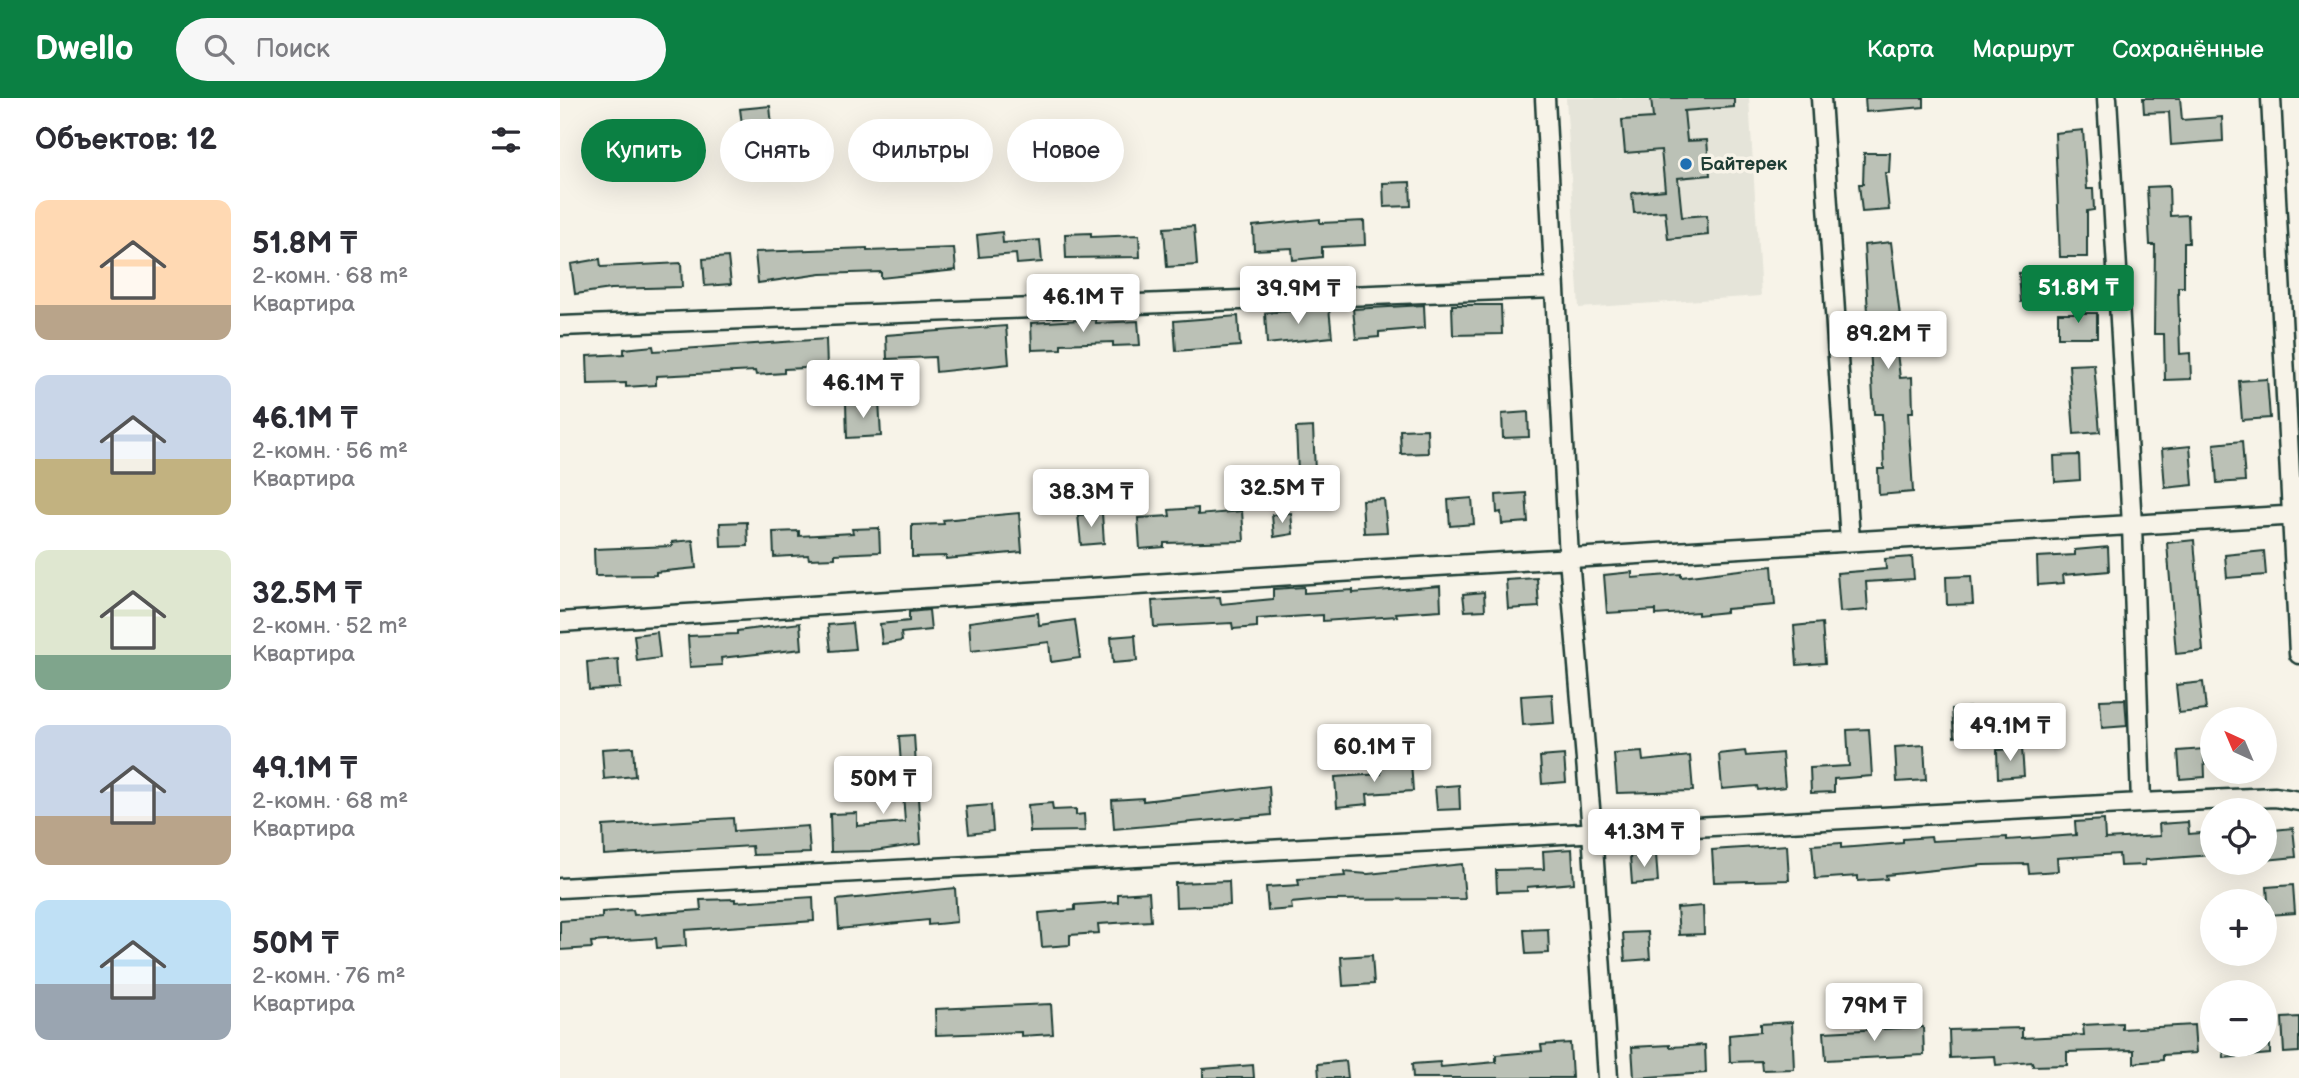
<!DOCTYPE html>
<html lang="ru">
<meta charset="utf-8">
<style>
:root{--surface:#fff;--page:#f7f7f7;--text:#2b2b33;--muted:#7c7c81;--accent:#0b8043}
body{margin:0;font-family:"Balsamiq Sans",sans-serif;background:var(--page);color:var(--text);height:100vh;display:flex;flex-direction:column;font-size:26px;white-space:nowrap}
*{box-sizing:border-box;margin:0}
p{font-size:23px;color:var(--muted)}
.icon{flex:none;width:38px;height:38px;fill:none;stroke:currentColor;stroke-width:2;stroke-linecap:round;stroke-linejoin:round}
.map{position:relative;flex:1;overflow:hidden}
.drawer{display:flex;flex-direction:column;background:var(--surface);width:560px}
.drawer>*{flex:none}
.top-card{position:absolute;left:21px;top:21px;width:665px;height:63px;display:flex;gap:14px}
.needle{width:46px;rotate:316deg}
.tools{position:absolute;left:1640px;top:609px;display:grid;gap:14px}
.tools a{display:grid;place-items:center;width:77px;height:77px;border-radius:50%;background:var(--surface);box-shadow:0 7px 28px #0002;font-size:35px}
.price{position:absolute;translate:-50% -60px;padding:0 16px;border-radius:7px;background:#fff;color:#222;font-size:23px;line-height:46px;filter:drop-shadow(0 2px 4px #0008)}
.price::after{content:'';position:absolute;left:50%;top:42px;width:21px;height:16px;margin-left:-10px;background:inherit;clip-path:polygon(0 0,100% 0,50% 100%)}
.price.current{background:var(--accent);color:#fff}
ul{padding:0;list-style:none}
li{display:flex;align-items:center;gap:21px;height:175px;padding:0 35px}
li span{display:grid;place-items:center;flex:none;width:196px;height:140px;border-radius:14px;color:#555}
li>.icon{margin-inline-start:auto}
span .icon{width:84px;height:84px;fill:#fffc;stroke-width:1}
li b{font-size:30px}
h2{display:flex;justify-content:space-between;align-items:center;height:84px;padding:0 35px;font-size:30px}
.pill{padding:0 24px;border-radius:32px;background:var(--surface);box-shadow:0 7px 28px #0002;font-size:24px;line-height:63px}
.pill.current{background:var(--accent);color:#fff}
header{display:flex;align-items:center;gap:42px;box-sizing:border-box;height:98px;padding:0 35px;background:var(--accent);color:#fff}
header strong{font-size:33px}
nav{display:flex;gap:38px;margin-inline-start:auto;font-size:24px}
.search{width:490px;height:63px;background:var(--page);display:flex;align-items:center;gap:18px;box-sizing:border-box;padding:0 24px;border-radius:38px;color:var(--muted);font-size:26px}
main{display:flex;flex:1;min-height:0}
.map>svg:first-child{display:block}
.built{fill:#e5e4d9}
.building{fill:#bbc1b6;stroke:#1f3d34;stroke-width:2}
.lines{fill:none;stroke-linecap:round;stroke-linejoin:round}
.minor-casing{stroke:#1f3d34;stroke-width:23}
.minor{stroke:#f7f3e8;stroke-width:18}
.poi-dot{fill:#1f6fb2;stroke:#f7f3e8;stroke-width:2.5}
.labels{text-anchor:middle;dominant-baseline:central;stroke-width:7;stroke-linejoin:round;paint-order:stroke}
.poi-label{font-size:19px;font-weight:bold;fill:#1f3d34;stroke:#f7f3e8;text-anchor:start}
</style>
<header>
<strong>Dwello</strong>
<div class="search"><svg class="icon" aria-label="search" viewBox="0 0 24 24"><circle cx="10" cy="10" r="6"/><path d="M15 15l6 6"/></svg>Поиск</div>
<nav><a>Карта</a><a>Маршрут</a><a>Сохранённые</a></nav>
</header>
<main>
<section class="drawer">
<h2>Объектов: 12<svg class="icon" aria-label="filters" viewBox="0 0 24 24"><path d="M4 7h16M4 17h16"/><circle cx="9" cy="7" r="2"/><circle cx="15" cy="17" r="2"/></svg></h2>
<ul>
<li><span style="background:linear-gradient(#ffd9b3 75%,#b9a48a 0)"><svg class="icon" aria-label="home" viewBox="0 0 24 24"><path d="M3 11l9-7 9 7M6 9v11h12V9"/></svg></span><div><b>51.8M ₸</b><p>2-комн. · 68 m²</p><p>Квартира</p></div></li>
<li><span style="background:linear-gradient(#c9d6e8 60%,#c2b280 0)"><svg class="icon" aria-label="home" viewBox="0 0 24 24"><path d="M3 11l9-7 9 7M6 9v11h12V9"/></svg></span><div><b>46.1M ₸</b><p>2-комн. · 56 m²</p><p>Квартира</p></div></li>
<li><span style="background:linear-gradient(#dfe7d0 75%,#7fa58c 0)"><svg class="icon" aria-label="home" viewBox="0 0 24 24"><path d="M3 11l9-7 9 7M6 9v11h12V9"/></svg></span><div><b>32.5M ₸</b><p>2-комн. · 52 m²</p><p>Квартира</p></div></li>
<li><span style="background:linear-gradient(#c9d6e8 65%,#b9a48a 0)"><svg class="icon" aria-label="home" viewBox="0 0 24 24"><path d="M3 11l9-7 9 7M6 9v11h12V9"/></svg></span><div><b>49.1M ₸</b><p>2-комн. · 68 m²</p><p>Квартира</p></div></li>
<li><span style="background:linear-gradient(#bfe0f5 60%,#9aa5b1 0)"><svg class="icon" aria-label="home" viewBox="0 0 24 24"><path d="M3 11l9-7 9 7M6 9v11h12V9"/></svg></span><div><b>50M ₸</b><p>2-комн. · 76 m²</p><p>Квартира</p></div></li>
</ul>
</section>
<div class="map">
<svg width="1739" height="980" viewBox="0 0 1739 980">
<rect width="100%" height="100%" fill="#f7f3e8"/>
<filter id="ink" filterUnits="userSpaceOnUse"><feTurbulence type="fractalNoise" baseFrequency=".0143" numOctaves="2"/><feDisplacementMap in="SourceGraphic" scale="14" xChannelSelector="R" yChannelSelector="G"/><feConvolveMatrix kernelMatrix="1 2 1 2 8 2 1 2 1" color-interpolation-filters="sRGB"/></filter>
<g filter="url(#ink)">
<path class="built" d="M1006,0H1189L1201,198L1019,210Z"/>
<path class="building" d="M1091,0H1174V9L1124,13L1127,43L1147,42L1150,77L1118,80L1122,119L1147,117L1148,137L1108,141L1105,113L1074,115L1072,95L1105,92L1101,52L1065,55L1062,22L1093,20Z
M1305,0H1364V9L1306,14Z
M1583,0H1620L1622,22L1662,19L1663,43L1611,47L1609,14L1584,15Z
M210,8L213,39L184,42L180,11Z
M1523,32L1527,91H1533L1534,112L1527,113V159H1500L1495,35Z
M1304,55H1330L1329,75H1325L1329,112L1302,114L1299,86H1303Z
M850,84L851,108L824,109L823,85Z
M1609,88L1610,118L1628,117L1629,145H1624V189H1618L1620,256L1630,255L1631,281L1605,282L1604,236H1594L1595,147H1590L1587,89Z
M760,121V125L804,123L805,147L762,149V159L733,162L732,150L694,152L693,128Z
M634,128L637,167L607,169L604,130Z
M442,134L443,145L480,142L482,164L457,166L456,156L419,159L417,137Z
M531,135V139L579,137L580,159L506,160L505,136Z
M1331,144L1340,219L1333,220L1340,280L1352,279L1353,314H1348L1353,394L1319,397L1318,371H1324L1322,316H1314L1304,147Z
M307,150V153L394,150L396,172L321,180V174L261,176L198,185L195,154Z
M168,159L171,186L145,188L143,161Z
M40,161L41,169L121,165L122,189L51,191L15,196L11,166Z
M1498,172L1500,200L1461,204L1459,175Z
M864,207L865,230L819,234V239L796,241L793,211Z
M892,207H941L942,236L893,237Z
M769,210L772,239L707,246L705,215Z
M1498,215H1537V239H1498Z
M678,218L680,248L616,253L614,223Z
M536,221V225L578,223L580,247L553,248V244L501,246V251L472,252L471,225Z
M446,228L449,266L376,274L375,259L327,261L326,237Z
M266,241L267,269L224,271V275L196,277L195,273L96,278V287L66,289V285L28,286L27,258L64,256V251L93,248L94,253Z
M1534,266L1540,334L1514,336L1509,267Z
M1707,281L1710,320L1682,322L1679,283Z
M319,303L321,338L287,340L286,305Z
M968,314L969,339L943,340L942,316Z
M753,329L755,373L738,374L736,330Z
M867,331L868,355L841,356L840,332Z
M1682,343L1685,383L1657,385L1654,346Z
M1630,348L1633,387L1605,390L1602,351Z
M1519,357L1520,382L1495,384L1494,358Z
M966,395L968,424L942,426L941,414L937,415L936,397Z
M912,400L914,426L890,428L888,402Z
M824,401L827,434L804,435L802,402Z
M638,410V417L682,413L684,443L604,445V449L580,451L578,420L610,418L609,412Z
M459,415L462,454L386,461V458L352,459V427L384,426L383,422Z
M542,415L544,445L521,447L518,417Z
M731,415L733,436L714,439L712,417Z
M187,424L188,448L161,449L160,425Z
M319,430L320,454L275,456V460L249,461L248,457L214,459L213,434L239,433V438L293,435L292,431Z
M133,442L136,470L96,474V477L35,478L34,451L112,448V444Z
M1634,442L1643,553L1616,556L1607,445Z
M1548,449L1549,473L1503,477L1504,485L1478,487L1477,459L1515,457V452Z
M1704,453L1706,477L1667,480L1665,457Z
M1352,459L1354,481L1306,484L1308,512L1280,514L1277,475L1326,471L1325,461Z
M1212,468L1215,507L1166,511V514L1138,517V514L1096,517V512L1047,515L1044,477L1072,474V480L1121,476V479Z
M1411,478L1413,506L1387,507L1386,479Z
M977,480L979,509L948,511L946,482Z
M880,488L881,512L836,515L837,518L763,523V517L697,521V529L673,531L672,525L594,529L592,503L660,499L661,506L713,501V491L744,489V495L793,492V495Z
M924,494L925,512L905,513L903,496Z
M369,512L371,532L341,535L342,543L322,546L320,526L349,523V514Z
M478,515L479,527L515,522L520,560L491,564L489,544L411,553L409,524Z
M240,525L242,551L161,560L162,567L130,569L128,538L177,536V533Z
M292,525L295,551L271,553L268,527Z
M1262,525L1265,565L1237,567L1234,528Z
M97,534L100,560L77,563L74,537Z
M575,537L577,563L553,565L551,539Z
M58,561L60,590L29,592L27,564Z
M1643,584L1646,612L1619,615L1616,587Z
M992,596L994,625L963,627L961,598Z
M1565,601L1567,628L1542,630L1540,602Z
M1417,609L1419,637L1394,639L1392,611Z
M1309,631L1312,678L1274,681V694L1251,695L1250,670L1289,668L1287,632Z
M354,637L361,746L314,753L271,754L270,716L297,715V728L345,724L339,638Z
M1364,647L1366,682L1337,684L1335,649Z
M73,649L75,678L44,681L42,651Z
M1462,650L1464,678L1438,680L1437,652Z
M1644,651L1645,679L1620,681L1618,653Z
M1185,653L1186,658L1222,655L1225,689L1198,692L1197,688L1162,691L1159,656Z
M1082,654L1083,663L1130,658L1133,693L1057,695L1054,656Z
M1004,657L1006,684L982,686L980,659Z
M851,664L853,693L807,696L808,706L777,709L775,679L821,676L820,666Z
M899,687L900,711L877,712L875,689Z
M709,688L711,717L554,731L552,702L583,700V703Z
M492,705L493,712L516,711V717L524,716L525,733L470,734L468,707Z
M431,707L433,733L409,736L406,709Z
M173,720L174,733L248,728L250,755L193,757L192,748L44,757L43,728Z
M1544,722L1545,741L1600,738L1599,726L1628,724L1629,736L1652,734V757L1585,762V767L1560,768L1559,756L1497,760L1498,773L1469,775L1468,766L1423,767L1326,777L1327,781L1298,783V778L1255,781L1252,747L1281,745V750L1343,745V741L1371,739L1372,743L1447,739V742L1516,737L1515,724Z
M1733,730L1736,759L1706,762L1704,733Z
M1227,747L1229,782L1154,784L1152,752Z
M1012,751L1014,785L967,789V793L937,794L936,772L984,771L983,753Z
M1096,756L1098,784L1072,786L1070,758Z
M902,766L905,801L764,802L731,805L732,811L708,813L706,789L739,787L738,781L785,778L784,774L808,776Z
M669,783L670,807L616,809L615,785Z
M1733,787L1735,815L1709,817L1707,789Z
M395,790L397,824L368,827V822L279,831L277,802Z
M589,794L591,823L538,826L539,835L510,837V847L482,849L479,815L515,812V807L558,804V796Z
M253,799L254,823L125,832L126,848L97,850L96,840L31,844L32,850L0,852V823L42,820V814L73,812L74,817L141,812L140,802L175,801V804Z
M1143,808L1144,836L1119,837L1117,810Z
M988,831L989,855L966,856L964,832Z
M1088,834L1090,861L1065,863L1063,835Z
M812,857L814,886L783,888L781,859Z
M491,906L493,936L461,938V934L376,937L375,911Z
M1739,919V954L1724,955L1722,920Z
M1232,924L1234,971L1202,972L1201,963L1170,964L1169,937L1200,934V926Z
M1562,925V931L1634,927L1636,955L1603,957V962L1574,965V952L1507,954V967L1473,968L1472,964L1436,967L1435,958L1390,960L1389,932L1462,930V940L1524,937L1523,927Z
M1363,929L1364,957L1266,962L1264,934Z
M1010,945L1012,980H853L852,966L880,964L881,969L936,964V957L982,953L981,947Z
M1110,947V949L1145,947L1146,975L1074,980L1072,949Z
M1663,947H1710V956L1664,960Z
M786,963L788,980H759L758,966Z
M693,967L694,980H643V971Z"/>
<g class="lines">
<g class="minor-casing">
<path id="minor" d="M985,0L1009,460L1032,733L1048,980
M1261,0L1290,443
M1547,0L1572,427L1581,705
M1711,0L1739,556
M0,228L995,190
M0,524L843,470L1739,417
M0,790L1581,705L1715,699L1739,703"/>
</g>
<use href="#minor" class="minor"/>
</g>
</g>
<circle class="poi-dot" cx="1126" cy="66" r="7"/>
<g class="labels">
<g class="poi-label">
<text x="1140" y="66">Байтерек</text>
</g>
</g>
</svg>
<div class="tools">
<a><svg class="needle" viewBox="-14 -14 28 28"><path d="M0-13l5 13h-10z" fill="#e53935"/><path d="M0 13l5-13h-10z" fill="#7c7c81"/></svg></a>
<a><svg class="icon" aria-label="locate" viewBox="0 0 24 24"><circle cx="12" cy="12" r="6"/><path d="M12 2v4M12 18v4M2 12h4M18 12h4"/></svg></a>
<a>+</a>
<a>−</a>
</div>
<b class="price current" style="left:1518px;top:227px">51.8M ₸</b>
<b class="price" style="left:738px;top:228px">39.9M ₸</b>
<b class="price" style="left:523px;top:236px">46.1M ₸</b>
<b class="price" style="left:1328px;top:273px">89.2M ₸</b>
<b class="price" style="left:303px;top:322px">46.1M ₸</b>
<b class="price" style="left:722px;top:427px">32.5M ₸</b>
<b class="price" style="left:531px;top:431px">38.3M ₸</b>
<b class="price" style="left:1450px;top:665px">49.1M ₸</b>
<b class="price" style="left:814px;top:686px">60.1M ₸</b>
<b class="price" style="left:323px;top:718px">50M ₸</b>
<b class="price" style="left:1084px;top:771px">41.3M ₸</b>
<b class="price" style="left:1314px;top:945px">79M ₸</b>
<div class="top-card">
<a class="pill current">Купить</a>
<a class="pill">Снять</a>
<a class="pill">Фильтры</a>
<a class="pill">Новое</a>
</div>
</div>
</main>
